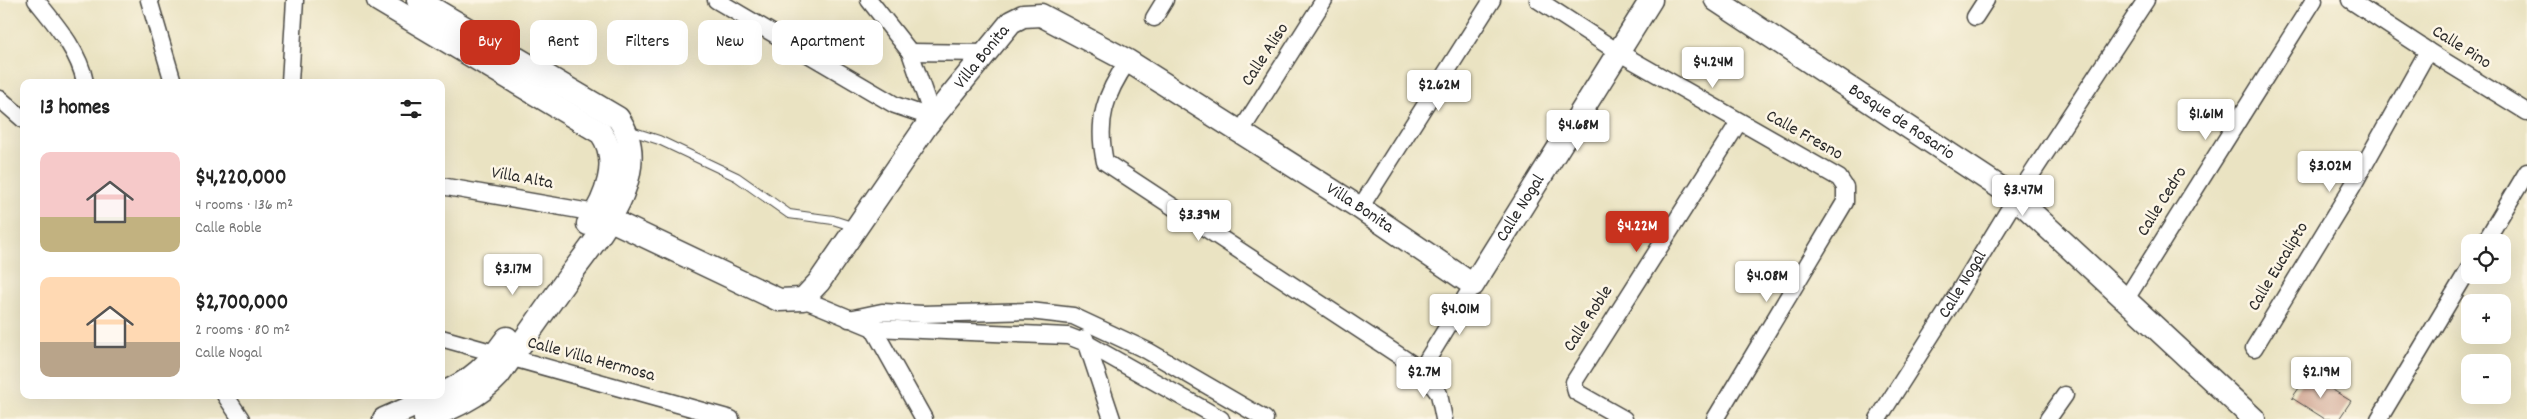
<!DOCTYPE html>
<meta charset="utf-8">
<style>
:root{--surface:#fff;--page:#f2f2f2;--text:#222;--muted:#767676;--accent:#c8321e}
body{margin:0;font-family:Dekko,sans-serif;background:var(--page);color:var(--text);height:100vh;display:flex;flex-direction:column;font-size:19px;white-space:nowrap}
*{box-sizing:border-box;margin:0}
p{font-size:16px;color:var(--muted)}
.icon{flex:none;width:28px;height:28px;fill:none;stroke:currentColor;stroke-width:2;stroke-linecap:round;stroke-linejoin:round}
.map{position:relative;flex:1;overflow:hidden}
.drawer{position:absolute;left:20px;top:79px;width:425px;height:320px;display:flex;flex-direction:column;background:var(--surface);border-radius:10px;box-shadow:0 5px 20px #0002}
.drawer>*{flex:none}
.top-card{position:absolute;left:460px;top:20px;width:475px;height:45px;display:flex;gap:10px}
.fabs{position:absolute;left:2461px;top:234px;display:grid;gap:10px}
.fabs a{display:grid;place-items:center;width:50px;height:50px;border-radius:10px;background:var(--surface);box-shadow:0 5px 20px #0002;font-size:25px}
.price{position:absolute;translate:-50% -42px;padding:0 11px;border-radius:5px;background:#fff;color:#222;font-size:16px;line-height:32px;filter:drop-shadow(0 1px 2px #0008)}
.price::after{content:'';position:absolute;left:50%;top:30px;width:15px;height:11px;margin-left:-8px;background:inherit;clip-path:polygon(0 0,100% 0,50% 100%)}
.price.selected{background:var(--accent);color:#fff}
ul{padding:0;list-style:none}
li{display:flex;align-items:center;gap:15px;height:125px;padding:0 20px}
li span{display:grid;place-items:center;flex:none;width:140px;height:100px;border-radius:10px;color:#555}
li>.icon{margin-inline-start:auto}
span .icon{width:60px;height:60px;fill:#fffc;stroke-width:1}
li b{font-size:21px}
h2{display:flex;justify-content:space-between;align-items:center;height:60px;padding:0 20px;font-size:21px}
.chip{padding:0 18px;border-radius:10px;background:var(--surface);box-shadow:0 5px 20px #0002;font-size:18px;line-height:45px}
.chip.selected{background:var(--accent);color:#fff}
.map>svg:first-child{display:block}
.building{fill:#c99885}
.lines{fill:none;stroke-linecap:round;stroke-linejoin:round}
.lane-casing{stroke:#484742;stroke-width:10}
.street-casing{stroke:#484742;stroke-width:19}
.secondary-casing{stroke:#484742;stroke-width:25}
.lane{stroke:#fff;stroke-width:8}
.street{stroke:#fff;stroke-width:16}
.secondary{stroke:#fff;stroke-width:22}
.labels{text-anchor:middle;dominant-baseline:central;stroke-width:5;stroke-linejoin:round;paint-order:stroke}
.street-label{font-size:18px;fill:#2b2b2b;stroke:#fcf5e5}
</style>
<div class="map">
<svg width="2527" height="419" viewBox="0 0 2527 419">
<rect width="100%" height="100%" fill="#fcf5e5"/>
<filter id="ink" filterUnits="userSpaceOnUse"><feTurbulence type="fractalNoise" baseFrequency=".02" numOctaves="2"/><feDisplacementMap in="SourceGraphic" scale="10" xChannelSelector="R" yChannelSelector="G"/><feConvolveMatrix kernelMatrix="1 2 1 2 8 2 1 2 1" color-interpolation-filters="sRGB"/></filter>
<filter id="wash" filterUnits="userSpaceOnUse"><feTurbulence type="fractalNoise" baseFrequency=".0096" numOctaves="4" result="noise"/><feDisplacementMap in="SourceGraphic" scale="20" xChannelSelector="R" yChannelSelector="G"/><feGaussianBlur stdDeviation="1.12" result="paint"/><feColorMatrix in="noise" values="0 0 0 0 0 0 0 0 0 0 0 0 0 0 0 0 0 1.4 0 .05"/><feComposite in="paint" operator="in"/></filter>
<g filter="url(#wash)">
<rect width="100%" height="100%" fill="#eae3c2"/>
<g id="blocks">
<path class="building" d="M2308,375L2351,401L2339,419H2325L2292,398Z"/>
</g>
</g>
<g filter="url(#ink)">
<use href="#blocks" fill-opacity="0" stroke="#484742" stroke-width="1"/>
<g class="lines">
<g class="lane-casing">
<path id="lane" d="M628,130L659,140L737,177L789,214L833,220L855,227"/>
</g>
<g class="street-casing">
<g id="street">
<path d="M36,0C56,25 79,51 85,82"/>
<path d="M149,0L173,82"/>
<path d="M716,0L895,105L933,118"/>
<path d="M869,0L910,52L933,118"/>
<path d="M1538,0L1618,52L1839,178L1845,187V202L1715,419"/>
<path d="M2350,0L2428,51L2527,112"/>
<path d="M1975,17L1986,0"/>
<path d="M1154,18L1165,0"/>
<path d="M910,52L986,53"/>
<path d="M1128,61C1105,94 1096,121 1105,162L1421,370L1439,394L1444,419"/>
<path d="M290,82L295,0"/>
<path d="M0,99L24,120"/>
<path d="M1241,131L1324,0"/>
<path d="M441,186L596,213"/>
<path d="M1360,208L1492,0"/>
<path d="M2485,242L2527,172"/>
<path d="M803,299L873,328L1068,336L1086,343L1221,419"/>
<path d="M2126,299L2314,0"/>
<path d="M849,319L882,312L923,314L1030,311L1073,316L1148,351L1265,419"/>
<path d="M872,320L873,328L924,419"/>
<path d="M441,338L731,419"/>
<path d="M1085,338L1112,419"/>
<path d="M2254,348L2352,187L2428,51"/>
<path d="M1421,370L1473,285"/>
<path d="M225,395L241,419"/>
<path d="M1624,419L1576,392L1574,382L1739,122"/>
<path id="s1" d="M1878,419L1952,303L2016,198L2146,0"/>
<path d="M2048,419L2065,395"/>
<path d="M2379,419L2470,267"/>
</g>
</g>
<g class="secondary-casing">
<g id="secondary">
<path d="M378,0L601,133C621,161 606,199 588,224"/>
<path d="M418,0L618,118C657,173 596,239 565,282C543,313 521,344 499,375C479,397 453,408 425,419"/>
<path id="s2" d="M1716,0L2016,198L2254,419"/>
<path id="s3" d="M596,213L779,300L803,299L819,282L927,125L1011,22L1023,16L1041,15L1128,61L1360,208L1473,285L1651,0"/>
<path d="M441,394C473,380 487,366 507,338"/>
<path d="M384,419L439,395"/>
</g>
</g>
<use href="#lane" class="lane"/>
<use href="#street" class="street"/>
<use href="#secondary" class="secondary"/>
</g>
</g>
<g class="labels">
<g class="street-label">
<text transform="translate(2461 48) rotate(32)">Calle Pino</text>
<text transform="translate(1266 55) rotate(-57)">Calle Aliso</text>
<text stroke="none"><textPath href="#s3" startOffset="528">Villa Bonita</textPath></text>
<text stroke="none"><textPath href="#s2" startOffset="222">Bosque de Rosario</textPath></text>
<text transform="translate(1804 136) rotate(29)">Calle Fresno</text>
<text transform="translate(522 179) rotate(10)">Villa Alta</text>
<text transform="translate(2163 202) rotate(-58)">Calle Cedro</text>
<text stroke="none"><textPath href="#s3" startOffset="978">Villa Bonita</textPath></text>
<text stroke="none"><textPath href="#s3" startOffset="1205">Calle Nogal</textPath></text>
<text transform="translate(2279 267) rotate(-59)">Calle Eucalipto</text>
<text stroke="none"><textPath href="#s1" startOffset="159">Calle Nogal</textPath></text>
<text transform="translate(1589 319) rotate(-57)">Calle Roble</text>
<text transform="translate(591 360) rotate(15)">Calle Villa Hermosa</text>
</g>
</g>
</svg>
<div class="fabs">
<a><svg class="icon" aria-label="locate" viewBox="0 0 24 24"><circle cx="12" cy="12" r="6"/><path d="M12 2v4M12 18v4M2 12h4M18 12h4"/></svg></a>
<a>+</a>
<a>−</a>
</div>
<b class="price" style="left:1713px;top:89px">$4.24M</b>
<b class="price" style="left:1439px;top:112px">$2.62M</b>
<b class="price" style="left:2206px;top:141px">$1.61M</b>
<b class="price" style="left:1578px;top:152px">$4.68M</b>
<b class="price" style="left:2330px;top:193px">$3.02M</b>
<b class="price" style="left:2023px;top:217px">$3.47M</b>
<b class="price" style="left:1199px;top:242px">$3.39M</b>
<b class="price selected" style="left:1637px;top:253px">$4.22M</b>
<b class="price" style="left:513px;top:296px">$3.17M</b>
<b class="price" style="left:1767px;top:303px">$4.08M</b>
<b class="price" style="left:1460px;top:336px">$4.01M</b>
<b class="price" style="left:1424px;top:399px">$2.7M</b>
<b class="price" style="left:2321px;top:399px">$2.19M</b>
<div class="top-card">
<a class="chip selected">Buy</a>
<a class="chip">Rent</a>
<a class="chip">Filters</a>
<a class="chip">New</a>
<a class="chip">Apartment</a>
</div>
<section class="drawer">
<h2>13 homes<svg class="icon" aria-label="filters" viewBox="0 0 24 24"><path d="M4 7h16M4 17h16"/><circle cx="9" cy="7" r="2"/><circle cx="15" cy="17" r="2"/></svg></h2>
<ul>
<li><span style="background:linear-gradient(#f6c9c9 65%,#c2b280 0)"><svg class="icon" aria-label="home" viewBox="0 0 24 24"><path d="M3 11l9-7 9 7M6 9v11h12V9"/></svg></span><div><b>$4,220,000</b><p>4 rooms · 136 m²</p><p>Calle Roble</p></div></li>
<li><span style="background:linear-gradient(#ffd9b3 65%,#b9a48a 0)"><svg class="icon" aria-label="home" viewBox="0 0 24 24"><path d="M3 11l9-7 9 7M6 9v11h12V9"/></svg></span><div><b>$2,700,000</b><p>2 rooms · 80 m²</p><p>Calle Nogal</p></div></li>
</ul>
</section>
</div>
